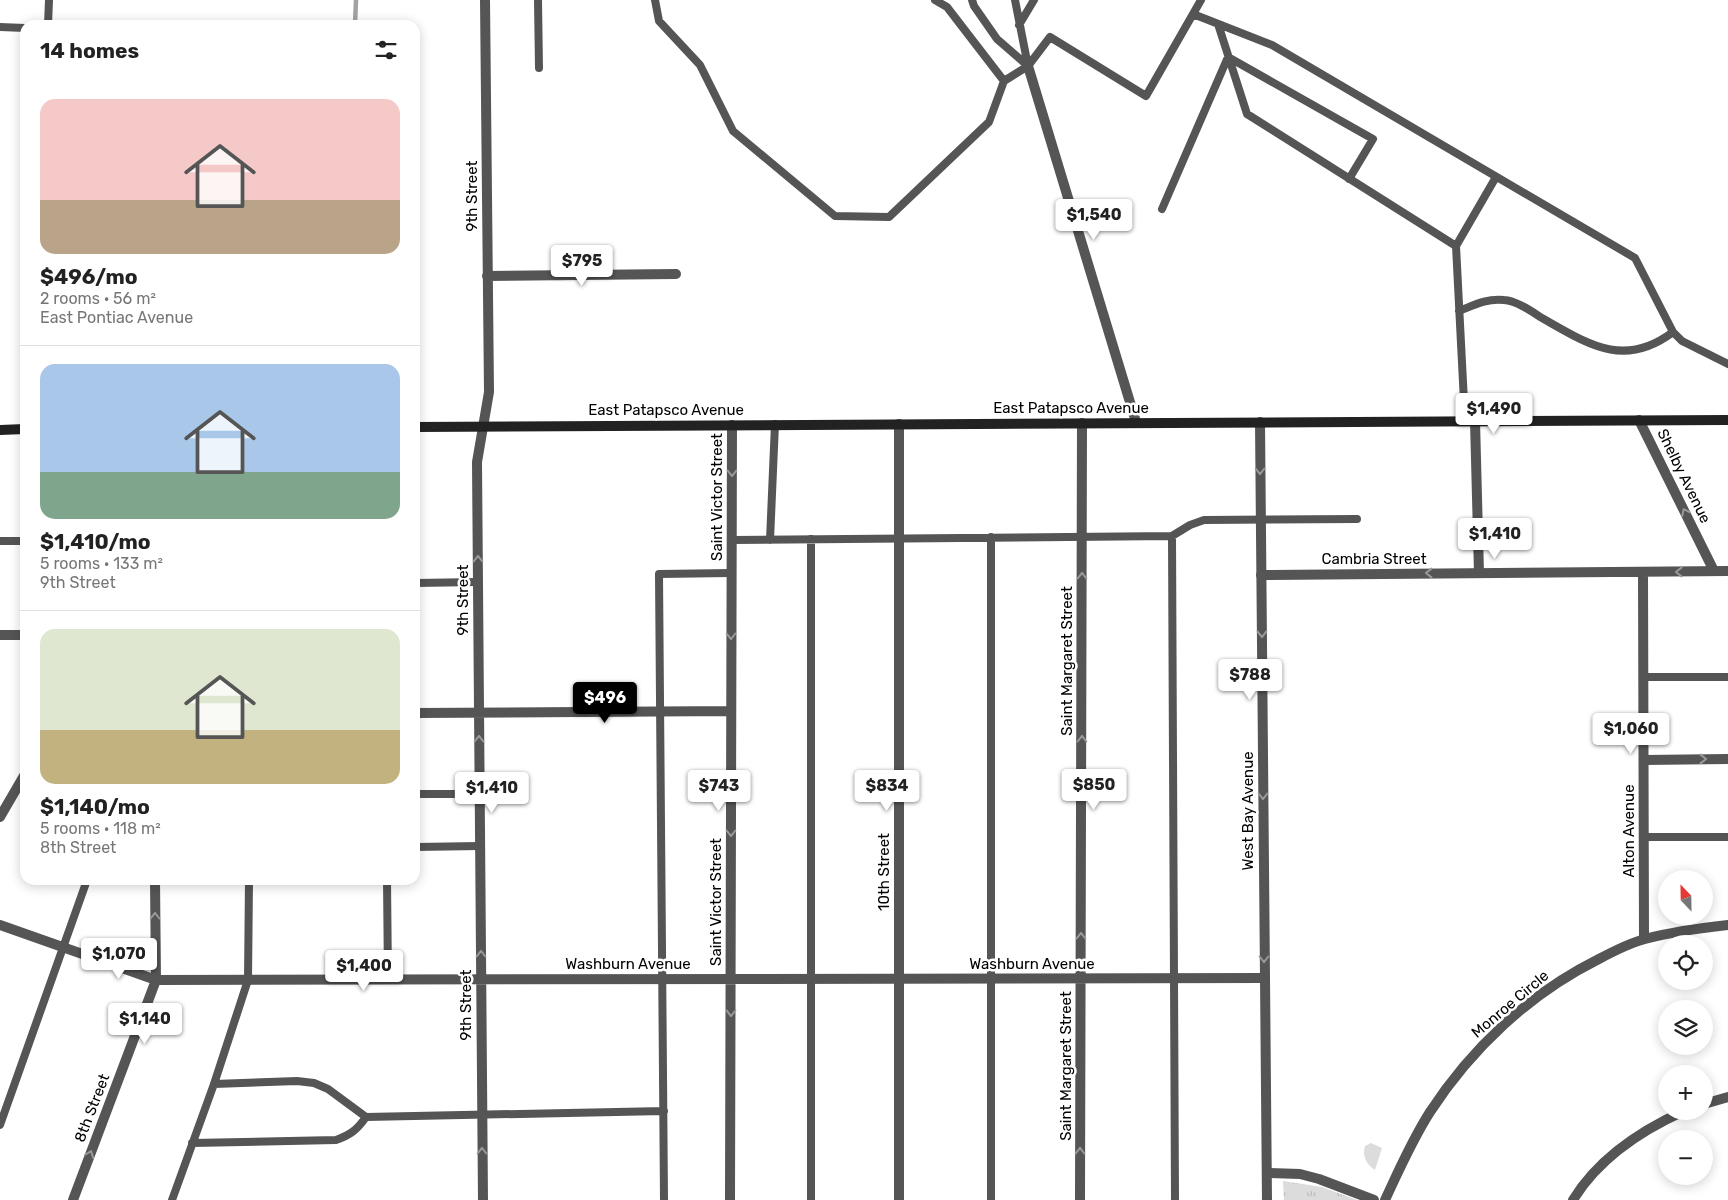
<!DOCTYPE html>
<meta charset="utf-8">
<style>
:root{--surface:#fff;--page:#f2f2f2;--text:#222;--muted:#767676;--line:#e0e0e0;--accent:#000}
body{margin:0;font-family:Rubik,sans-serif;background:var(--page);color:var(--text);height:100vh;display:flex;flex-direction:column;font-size:19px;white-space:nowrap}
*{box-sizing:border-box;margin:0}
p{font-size:16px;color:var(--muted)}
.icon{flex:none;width:28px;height:28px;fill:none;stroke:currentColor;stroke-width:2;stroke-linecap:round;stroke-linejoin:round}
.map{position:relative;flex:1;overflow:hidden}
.side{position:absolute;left:20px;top:20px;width:400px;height:865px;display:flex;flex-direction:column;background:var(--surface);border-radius:15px;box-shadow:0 2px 12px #0003}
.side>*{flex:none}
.needle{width:32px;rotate:338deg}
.fabs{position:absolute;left:1658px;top:870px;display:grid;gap:10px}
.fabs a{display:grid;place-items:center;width:55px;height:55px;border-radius:50%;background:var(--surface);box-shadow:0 2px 12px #0003;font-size:25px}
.price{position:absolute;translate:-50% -42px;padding:0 11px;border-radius:5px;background:#fff;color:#222;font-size:16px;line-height:32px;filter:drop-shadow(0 1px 2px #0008)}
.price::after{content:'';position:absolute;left:50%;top:30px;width:15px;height:11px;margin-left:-8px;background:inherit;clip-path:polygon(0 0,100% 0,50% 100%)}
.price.on{background:var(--accent);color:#fff}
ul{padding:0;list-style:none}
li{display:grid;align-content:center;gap:10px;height:265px;padding:0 20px}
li+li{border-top:1px solid var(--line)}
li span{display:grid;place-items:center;height:155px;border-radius:15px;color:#555}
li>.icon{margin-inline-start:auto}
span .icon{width:90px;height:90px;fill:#fffc;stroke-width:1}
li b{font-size:21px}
h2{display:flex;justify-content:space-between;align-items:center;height:60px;padding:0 20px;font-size:21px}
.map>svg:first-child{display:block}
.green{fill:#dcdcdc}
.park{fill:url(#park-tufts)}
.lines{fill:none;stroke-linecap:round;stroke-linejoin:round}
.stream{stroke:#a3a3a3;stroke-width:4.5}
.service{stroke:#555;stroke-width:8}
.minor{stroke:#555;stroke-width:10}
.tertiary{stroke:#555;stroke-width:10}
.secondary{stroke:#222;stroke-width:10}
.oneway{stroke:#999}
.labels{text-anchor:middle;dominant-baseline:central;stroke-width:5;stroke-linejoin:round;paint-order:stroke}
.street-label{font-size:15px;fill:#000;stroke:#fff}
</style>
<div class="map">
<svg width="1728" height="1200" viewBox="0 0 1728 1200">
<defs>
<pattern id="park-tufts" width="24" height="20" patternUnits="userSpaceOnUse" patternTransform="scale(1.25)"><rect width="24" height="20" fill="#dcdcdc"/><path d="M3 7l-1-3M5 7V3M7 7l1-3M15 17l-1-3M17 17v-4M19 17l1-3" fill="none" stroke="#bbb"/></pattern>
</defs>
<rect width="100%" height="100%" fill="#fff"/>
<path class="green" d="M1371,1143L1382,1148L1375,1170C1366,1164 1362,1156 1365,1146Z"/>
<path class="park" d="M1283,1181L1322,1187L1357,1200H1277H1284Z"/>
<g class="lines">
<path class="stream" d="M355,25L356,0"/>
<path class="service" d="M538,0L539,68
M655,0L659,21L700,65L733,131L835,216L889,217L989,122L1004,81L947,7L935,0
M972,0L974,6L997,39L1028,66
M1015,0L1028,66
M1193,14L1272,45L1635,258L1673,332L1682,341L1728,364
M1218,24L1247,114L1456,246
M48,25L49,0
M1019,25L1034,0
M0,27L25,28
M1004,81L1028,66L1050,37L1146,96L1201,0
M1162,209L1228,57L1373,139L1349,179
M1459,311C1474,305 1487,298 1504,300C1517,301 1531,311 1542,318C1588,344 1624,369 1673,332
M1465,421L1456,246L1496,177
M1172,536L1175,1200
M811,539V1200
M732,540L1172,536L1190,525L1204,520L1357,519
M770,540L775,424
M0,541H25
M415,583L478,582
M1643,677H1728
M415,794H480
M1644,837H1728
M415,847L480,846
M387,880L388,980
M366,1117L664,1111
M0,1125L87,880
M192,1143L336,1140C350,1135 357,1130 366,1117L328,1089L314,1083L297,1081L214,1084
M172,1200L214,1084L248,980L249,880
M664,1200L659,574L731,573
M991,1200V537"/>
<path class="minor" d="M1028,66L1136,422
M487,276L676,274
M1639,420L1714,571
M1475,421L1479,573
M1643,572L1644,939
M1261,575L1728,571
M0,635H25
M415,713L731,711
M1644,760L1728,759
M0,817L25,774
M0,925L156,980L1265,978
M1704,1104L1728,1097
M1267,1173L1300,1174L1319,1179L1374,1200
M73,1200L156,980L155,880
M483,1200L477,462L489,392L485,0
M730,1200L732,425
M1080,1200L1082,423
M1385,1200C1399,1170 1412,1140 1430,1112C1471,1049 1529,994 1597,960C1612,952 1629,943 1645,939C1672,932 1701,928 1728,925
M1573,1200C1598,1159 1642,1130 1684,1111"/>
<path class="tertiary" d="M1260,422L1267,1200
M899,1200V424"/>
<path class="secondary" d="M415,427L1728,420
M0,430L25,429"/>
</g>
<defs><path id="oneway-chevron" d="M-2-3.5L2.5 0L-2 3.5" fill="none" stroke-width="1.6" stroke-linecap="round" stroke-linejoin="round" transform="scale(1.25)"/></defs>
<g class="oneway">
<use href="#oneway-chevron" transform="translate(1260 471) rotate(90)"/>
<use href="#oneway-chevron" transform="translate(732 473) rotate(90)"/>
<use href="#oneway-chevron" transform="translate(1685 512) rotate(-116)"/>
<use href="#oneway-chevron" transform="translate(478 559) rotate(-90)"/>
<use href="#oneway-chevron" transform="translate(1679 572) rotate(180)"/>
<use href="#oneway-chevron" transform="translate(1429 573) rotate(180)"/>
<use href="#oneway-chevron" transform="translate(1082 576) rotate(-90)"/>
<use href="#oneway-chevron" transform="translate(1262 634) rotate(89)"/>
<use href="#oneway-chevron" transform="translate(731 636) rotate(90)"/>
<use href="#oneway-chevron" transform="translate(479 739) rotate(-90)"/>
<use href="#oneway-chevron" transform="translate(1082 739) rotate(-90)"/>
<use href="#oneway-chevron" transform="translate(1703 759)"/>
<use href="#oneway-chevron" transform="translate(1263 796) rotate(90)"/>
<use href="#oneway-chevron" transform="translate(731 833) rotate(90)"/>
<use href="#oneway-chevron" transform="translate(155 916) rotate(-90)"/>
<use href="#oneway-chevron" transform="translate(1081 936) rotate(-90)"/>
<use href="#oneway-chevron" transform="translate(481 954) rotate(-90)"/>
<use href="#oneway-chevron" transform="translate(1264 959) rotate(90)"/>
<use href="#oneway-chevron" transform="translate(731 1013) rotate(90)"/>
<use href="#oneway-chevron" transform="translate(482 1151) rotate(-90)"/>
<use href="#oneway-chevron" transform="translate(1080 1151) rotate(-90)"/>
<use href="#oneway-chevron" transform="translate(90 1154) rotate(-69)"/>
</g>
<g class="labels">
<g class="street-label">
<text transform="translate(472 196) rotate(-90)">9th Street</text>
<text x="1071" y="408">East Patapsco Avenue</text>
<text x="666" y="410">East Patapsco Avenue</text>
<text transform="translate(1684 476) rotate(64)">Shelby Avenue</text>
<text transform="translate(717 497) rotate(-90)">Saint Victor Street</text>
<text x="1374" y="559">Cambria Street</text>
<text transform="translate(463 600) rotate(-90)">9th Street</text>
<text transform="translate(1067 661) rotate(-90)">Saint Margaret Street</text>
<text transform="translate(1248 811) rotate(-90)">West Bay Avenue</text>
<text transform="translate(1629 831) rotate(-90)">Alton Avenue</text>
<text transform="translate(884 872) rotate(-90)">10th Street</text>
<text transform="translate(716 902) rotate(-90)">Saint Victor Street</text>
<text x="628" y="964">Washburn Avenue</text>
<text x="1032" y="964">Washburn Avenue</text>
<text transform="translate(1510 1004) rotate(-40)">Monroe Circle</text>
<text transform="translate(466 1005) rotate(-90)">9th Street</text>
<text transform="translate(1066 1066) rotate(-90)">Saint Margaret Street</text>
<text transform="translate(92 1108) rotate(-69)">8th Street</text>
</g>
</g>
</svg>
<div class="fabs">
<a><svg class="needle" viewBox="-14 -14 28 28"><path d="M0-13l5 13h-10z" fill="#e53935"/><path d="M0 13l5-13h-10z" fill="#767676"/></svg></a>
<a><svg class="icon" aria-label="locate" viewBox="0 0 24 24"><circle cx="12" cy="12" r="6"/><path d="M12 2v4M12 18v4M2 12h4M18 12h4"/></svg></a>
<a><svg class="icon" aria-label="layers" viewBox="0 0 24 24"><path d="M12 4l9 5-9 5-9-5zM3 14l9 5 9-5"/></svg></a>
<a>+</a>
<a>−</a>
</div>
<b class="price" style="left:1094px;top:241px">$1,540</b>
<b class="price" style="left:582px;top:287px">$795</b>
<b class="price" style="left:1494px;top:435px">$1,490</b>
<b class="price" style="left:1495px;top:560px">$1,410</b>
<b class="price" style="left:1250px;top:701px">$788</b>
<b class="price on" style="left:605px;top:724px">$496</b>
<b class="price" style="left:1631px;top:755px">$1,060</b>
<b class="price" style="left:1094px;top:811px">$850</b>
<b class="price" style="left:719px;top:812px">$743</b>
<b class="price" style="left:887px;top:812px">$834</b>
<b class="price" style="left:492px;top:814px">$1,410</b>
<b class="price" style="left:119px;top:980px">$1,070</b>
<b class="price" style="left:364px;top:992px">$1,400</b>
<b class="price" style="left:145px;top:1045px">$1,140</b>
<section class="side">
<h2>14 homes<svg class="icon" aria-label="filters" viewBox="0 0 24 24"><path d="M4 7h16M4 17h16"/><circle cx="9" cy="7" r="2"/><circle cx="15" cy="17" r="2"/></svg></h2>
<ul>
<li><span style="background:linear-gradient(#f6c9c9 65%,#b9a48a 0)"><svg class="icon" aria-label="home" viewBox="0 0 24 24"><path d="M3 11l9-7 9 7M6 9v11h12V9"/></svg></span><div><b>$496/mo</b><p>2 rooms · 56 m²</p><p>East Pontiac Avenue</p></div></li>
<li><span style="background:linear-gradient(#a9c7e8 70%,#7fa58c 0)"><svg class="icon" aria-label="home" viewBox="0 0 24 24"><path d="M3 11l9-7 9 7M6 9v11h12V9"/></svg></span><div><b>$1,410/mo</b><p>5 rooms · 133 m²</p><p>9th Street</p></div></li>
<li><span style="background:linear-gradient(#dfe7d0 65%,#c2b280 0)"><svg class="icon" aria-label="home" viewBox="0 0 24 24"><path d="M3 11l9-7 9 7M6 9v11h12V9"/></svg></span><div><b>$1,140/mo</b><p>5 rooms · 118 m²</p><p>8th Street</p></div></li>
</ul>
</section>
</div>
